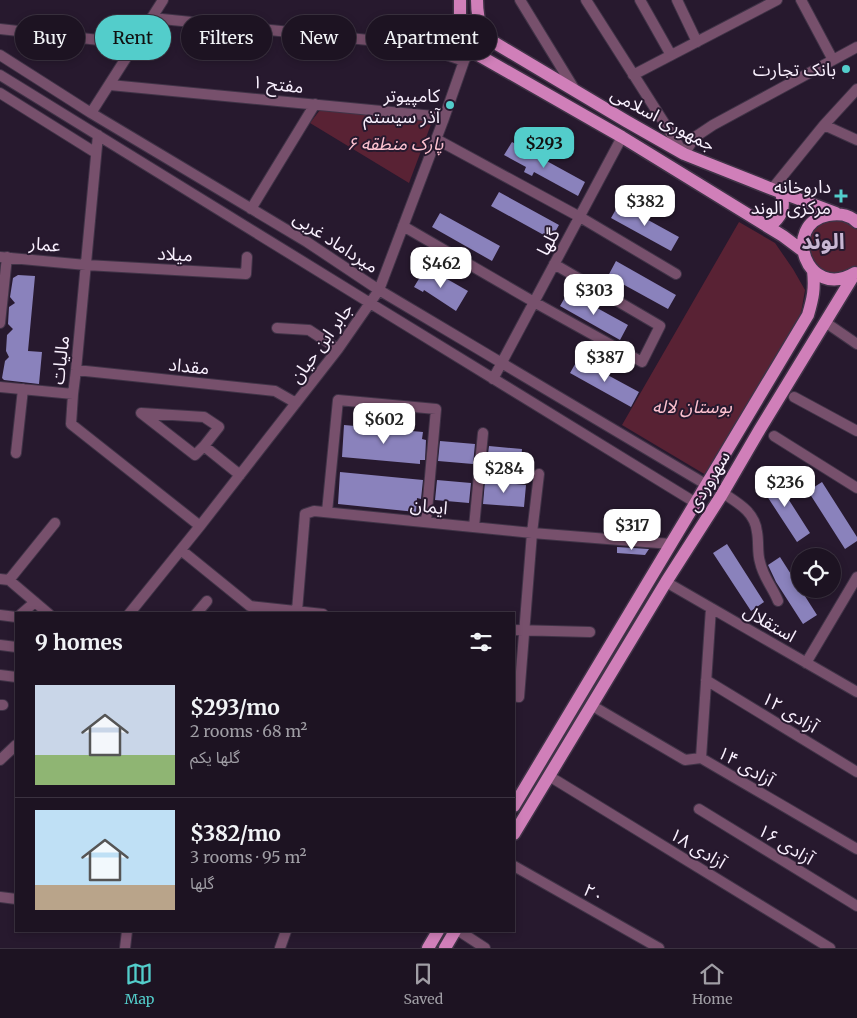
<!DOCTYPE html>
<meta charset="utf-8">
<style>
:root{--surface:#1d1322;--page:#2a202f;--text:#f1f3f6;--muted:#a09ea5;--line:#3b3240;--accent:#53cdcb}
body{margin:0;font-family:Merriweather,"Noto Sans Arabic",serif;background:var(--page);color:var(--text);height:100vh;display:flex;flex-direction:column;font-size:19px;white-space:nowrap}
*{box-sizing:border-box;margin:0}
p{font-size:16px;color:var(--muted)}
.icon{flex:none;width:28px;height:28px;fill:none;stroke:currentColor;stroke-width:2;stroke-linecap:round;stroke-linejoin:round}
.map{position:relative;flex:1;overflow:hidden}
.drawer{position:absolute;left:15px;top:612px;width:500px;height:320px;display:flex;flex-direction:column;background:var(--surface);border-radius:0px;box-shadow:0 2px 8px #0003,0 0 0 1px var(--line)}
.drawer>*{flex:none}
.guide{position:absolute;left:15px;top:15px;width:500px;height:45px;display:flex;gap:10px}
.fabs{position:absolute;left:791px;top:548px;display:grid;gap:10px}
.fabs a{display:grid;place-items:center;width:50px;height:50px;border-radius:50%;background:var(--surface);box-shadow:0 2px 8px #0003,0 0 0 1px var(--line);font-size:25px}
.price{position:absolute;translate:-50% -42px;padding:0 11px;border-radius:10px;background:#fff;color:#222;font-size:16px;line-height:32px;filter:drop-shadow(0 1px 2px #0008)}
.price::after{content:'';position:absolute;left:50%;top:30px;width:15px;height:11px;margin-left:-8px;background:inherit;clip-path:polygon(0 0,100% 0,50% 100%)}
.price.active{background:var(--accent);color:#111}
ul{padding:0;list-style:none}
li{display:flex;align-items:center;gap:15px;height:125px;padding:0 20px}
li+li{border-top:1px solid var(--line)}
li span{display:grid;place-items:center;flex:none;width:140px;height:100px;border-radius:0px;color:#555}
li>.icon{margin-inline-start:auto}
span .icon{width:60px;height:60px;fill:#fffc;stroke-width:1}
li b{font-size:21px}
h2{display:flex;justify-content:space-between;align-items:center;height:60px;padding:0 20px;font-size:21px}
.tag{padding:0 18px;border-radius:22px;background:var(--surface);box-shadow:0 2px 8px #0003,0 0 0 1px var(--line);font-size:18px;line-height:45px}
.tag.active{background:var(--accent);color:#111}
.tab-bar{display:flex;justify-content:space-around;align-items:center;height:70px;border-top:1px solid var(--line);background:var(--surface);font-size:14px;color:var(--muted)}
.tab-bar a{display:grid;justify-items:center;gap:2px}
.tab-bar .active{color:var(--accent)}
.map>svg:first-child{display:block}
.green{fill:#592234}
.building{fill:#8a82bc}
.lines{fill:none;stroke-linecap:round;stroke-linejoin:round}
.minor-casing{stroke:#403347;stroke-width:12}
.major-casing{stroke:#403347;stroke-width:15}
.minor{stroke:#77506c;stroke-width:10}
.major{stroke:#d07fb9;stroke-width:12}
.poi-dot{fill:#53cdcb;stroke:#27192e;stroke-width:2}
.labels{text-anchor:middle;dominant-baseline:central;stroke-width:4;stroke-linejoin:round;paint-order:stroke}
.poi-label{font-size:18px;fill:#f9f0fe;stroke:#27192e;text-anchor:end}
.street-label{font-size:18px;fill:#f9f0fe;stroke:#27192e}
.park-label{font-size:18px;font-style:italic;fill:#fcc1cf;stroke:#27192e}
.district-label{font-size:22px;font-weight:bold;fill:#c9b7d3;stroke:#27192e}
</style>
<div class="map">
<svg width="857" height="948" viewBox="0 0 857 948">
<rect width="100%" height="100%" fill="#27192e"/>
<path class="green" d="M320,110L433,119L409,183L310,123Z
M823,216L857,222V272L820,276L803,240Z
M739,222L775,243L793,269L805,290L801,313L711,478L622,425Z"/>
<path class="building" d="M512,142L585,182L578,196L534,172L532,176L524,172L526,167L504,155Z
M499,192L559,225L551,239L491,206Z
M619,204L679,237L671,251L611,218Z
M440,213L500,246L492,261L432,227Z
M616,261L676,295L668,309L608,276Z
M426,267L468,291L456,311L424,290L423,292L414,287Z
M18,275L35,276L28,351L42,352L39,384L4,380L2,378L5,361L9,357L6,351L7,335L13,329L8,324L9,307L15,303L10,297L13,278Z
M568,292L628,325L620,340L560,306Z
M578,359L639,392L631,407L570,373Z
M344,425L423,432L422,439L426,440L425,460H420V464L342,457Z
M440,441L475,444L473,464L438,461Z
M489,446L522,449L521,464L487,462Z
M340,472L423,480L421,499L417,498L416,512L338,504Z
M773,475L810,533L797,542L759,484Z
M437,480L471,483L469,503L435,500Z
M485,481L526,485L524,507L483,504Z
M822,482L857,537V541L845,549L808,491Z
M727,544L764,602L751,611L713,553Z
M617,547L649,549L645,555L617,553Z
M780,557L817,615L803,624L776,582L768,565Z"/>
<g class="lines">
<g class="minor-casing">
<path id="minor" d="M520,0L575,90
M586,0L684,154L695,137L713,125L857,47
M640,0L671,55
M677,0L697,42
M801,0L833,60
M152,18L418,45L464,61
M0,29L135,44
M0,55L91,113L307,242L379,290L707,485
M0,75L370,303L696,503
M633,75L777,0
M110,85L444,117
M0,93L96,153
M91,113L163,0
M824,125L857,140
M98,135L76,370L73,394L71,424L200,526
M436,139L580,217L676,274
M772,189L824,125L857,89
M251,209L315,104
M403,226L534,302L642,362L660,326L554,264
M0,257L86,265L246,274L247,257
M825,322L857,344
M0,323L7,257
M277,328L309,330L338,349
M76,370L275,391L296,403
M493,379L622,137
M0,387L73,394
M794,397L857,431
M774,436L857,488
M204,446L219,427L204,417L141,413L195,455L204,446L240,475
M16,453L23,389
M723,493C738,503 755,512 757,532C759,542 757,553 760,562C763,577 773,588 778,601
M327,512L338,400L436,409L426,522
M474,527L483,433
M181,550L250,606L323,614
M0,579L9,580L49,614
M9,580L55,523
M666,582L857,692
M297,611L305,514L314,511L532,533L671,544
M21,614L35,602
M129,614L200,526L338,349L379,290L443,121L464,61L469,51
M196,614L207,601
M0,615L16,617
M514,630L590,632
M0,645L16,647
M806,663L857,577
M0,675L16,677
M706,680L857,772
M514,696L519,697L532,533L539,474
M0,705H3
M591,705L685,760L701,758L857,849
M701,758L711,608
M0,760L16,745
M549,776L830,948
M699,809L857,906
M514,866L659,948
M0,897L16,899
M459,931L485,948
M125,948L127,931
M280,948L286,931"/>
</g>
<g class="major-casing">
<path id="major" d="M460,0V40
M477,0C477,12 478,21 483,32
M461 40a12 12 0 1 1 24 0a12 12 0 1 1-24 0Z
M485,35L495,43L626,121L684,154L772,189L836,213
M473,52L622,137L783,236L803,251
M769,227C781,217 786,209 781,193
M855,273C806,302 781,224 828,215C839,213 848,214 857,222
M514,806L808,315C813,298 815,289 813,270
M514,834L666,582L721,496L760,429L854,275
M428,948L438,931
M445,948L455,931"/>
</g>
<use href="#minor" class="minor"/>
<use href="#major" class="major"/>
</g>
<g class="poi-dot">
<circle cx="846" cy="69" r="5"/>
<circle cx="450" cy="105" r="5"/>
<path d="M838.5 188.5h5v5h5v5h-5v5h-5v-5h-5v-5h5z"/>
</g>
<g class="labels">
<g class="poi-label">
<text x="836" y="69">بانک تجارت</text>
<text x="440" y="95">کامپیوتر<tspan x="440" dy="21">آذر سیستم</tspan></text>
<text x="831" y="186">داروخانه<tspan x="831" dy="21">مرکزی الوند</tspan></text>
</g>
<g class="street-label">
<text transform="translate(278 84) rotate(6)">مفتح ۱</text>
<text transform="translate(663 119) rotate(28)">جمهوری اسلامی</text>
<text transform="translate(336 242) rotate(33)">میرداماد غربی</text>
<text transform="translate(548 242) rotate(-62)">گلها</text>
<text transform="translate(45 244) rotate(5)">عمار</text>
<text transform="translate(175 254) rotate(3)">میلاد</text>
<text transform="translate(321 343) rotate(-54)">جابر ابن حیان</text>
<text transform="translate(60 360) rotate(-83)">مالیات</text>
<text transform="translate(189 366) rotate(6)">مقداد</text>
<text transform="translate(708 481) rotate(-59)">سهروردی</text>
<text transform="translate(429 506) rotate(6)">ایمان</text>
<text transform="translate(770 623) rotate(30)">استقلال</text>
<text transform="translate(790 712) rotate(31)">آزادی ۱۲</text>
<text transform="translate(746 766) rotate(30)">آزادی ۱۴</text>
<text transform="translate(786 844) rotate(31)">آزادی ۱۶</text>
<text transform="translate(698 848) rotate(31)">آزادی ۱۸</text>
<text transform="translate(594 893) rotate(29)">۲۰</text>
</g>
<g class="park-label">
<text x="395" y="143">پارک منطقه ۶</text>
<text x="692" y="406">بوستان لاله</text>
</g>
<g class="district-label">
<text x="823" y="241">الوند</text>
</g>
</g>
</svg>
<div class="fabs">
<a><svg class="icon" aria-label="locate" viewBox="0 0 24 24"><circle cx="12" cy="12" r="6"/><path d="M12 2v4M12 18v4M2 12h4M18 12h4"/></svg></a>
</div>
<b class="price active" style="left:544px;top:169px">$293</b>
<b class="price" style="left:645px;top:227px">$382</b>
<b class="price" style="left:441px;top:289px">$462</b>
<b class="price" style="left:594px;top:316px">$303</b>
<b class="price" style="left:605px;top:383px">$387</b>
<b class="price" style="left:384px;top:445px">$602</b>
<b class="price" style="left:504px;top:494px">$284</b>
<b class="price" style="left:785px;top:508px">$236</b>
<b class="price" style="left:632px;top:551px">$317</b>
<div class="guide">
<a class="tag">Buy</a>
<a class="tag active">Rent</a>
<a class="tag">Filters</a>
<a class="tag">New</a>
<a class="tag">Apartment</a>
</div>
<section class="drawer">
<h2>9 homes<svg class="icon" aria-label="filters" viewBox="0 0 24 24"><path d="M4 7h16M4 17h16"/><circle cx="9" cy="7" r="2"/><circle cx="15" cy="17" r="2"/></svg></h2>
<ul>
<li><span style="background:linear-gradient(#c9d6e8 70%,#8fb573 0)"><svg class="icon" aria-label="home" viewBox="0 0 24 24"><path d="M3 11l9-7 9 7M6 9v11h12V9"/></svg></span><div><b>$293/mo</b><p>2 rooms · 68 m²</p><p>گلها یکم</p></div></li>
<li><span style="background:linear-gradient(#bfe0f5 75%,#b9a48a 0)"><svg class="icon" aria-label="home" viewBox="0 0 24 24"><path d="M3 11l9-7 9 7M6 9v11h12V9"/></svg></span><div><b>$382/mo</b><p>3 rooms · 95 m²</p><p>گلها</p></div></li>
</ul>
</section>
</div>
<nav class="tab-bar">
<a class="active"><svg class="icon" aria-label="map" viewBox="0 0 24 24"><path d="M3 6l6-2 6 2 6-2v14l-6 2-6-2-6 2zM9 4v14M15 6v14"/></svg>Map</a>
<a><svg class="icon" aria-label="saved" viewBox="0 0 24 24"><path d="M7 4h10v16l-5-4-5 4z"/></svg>Saved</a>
<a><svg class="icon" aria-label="home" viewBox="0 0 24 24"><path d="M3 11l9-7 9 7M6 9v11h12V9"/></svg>Home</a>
</nav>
